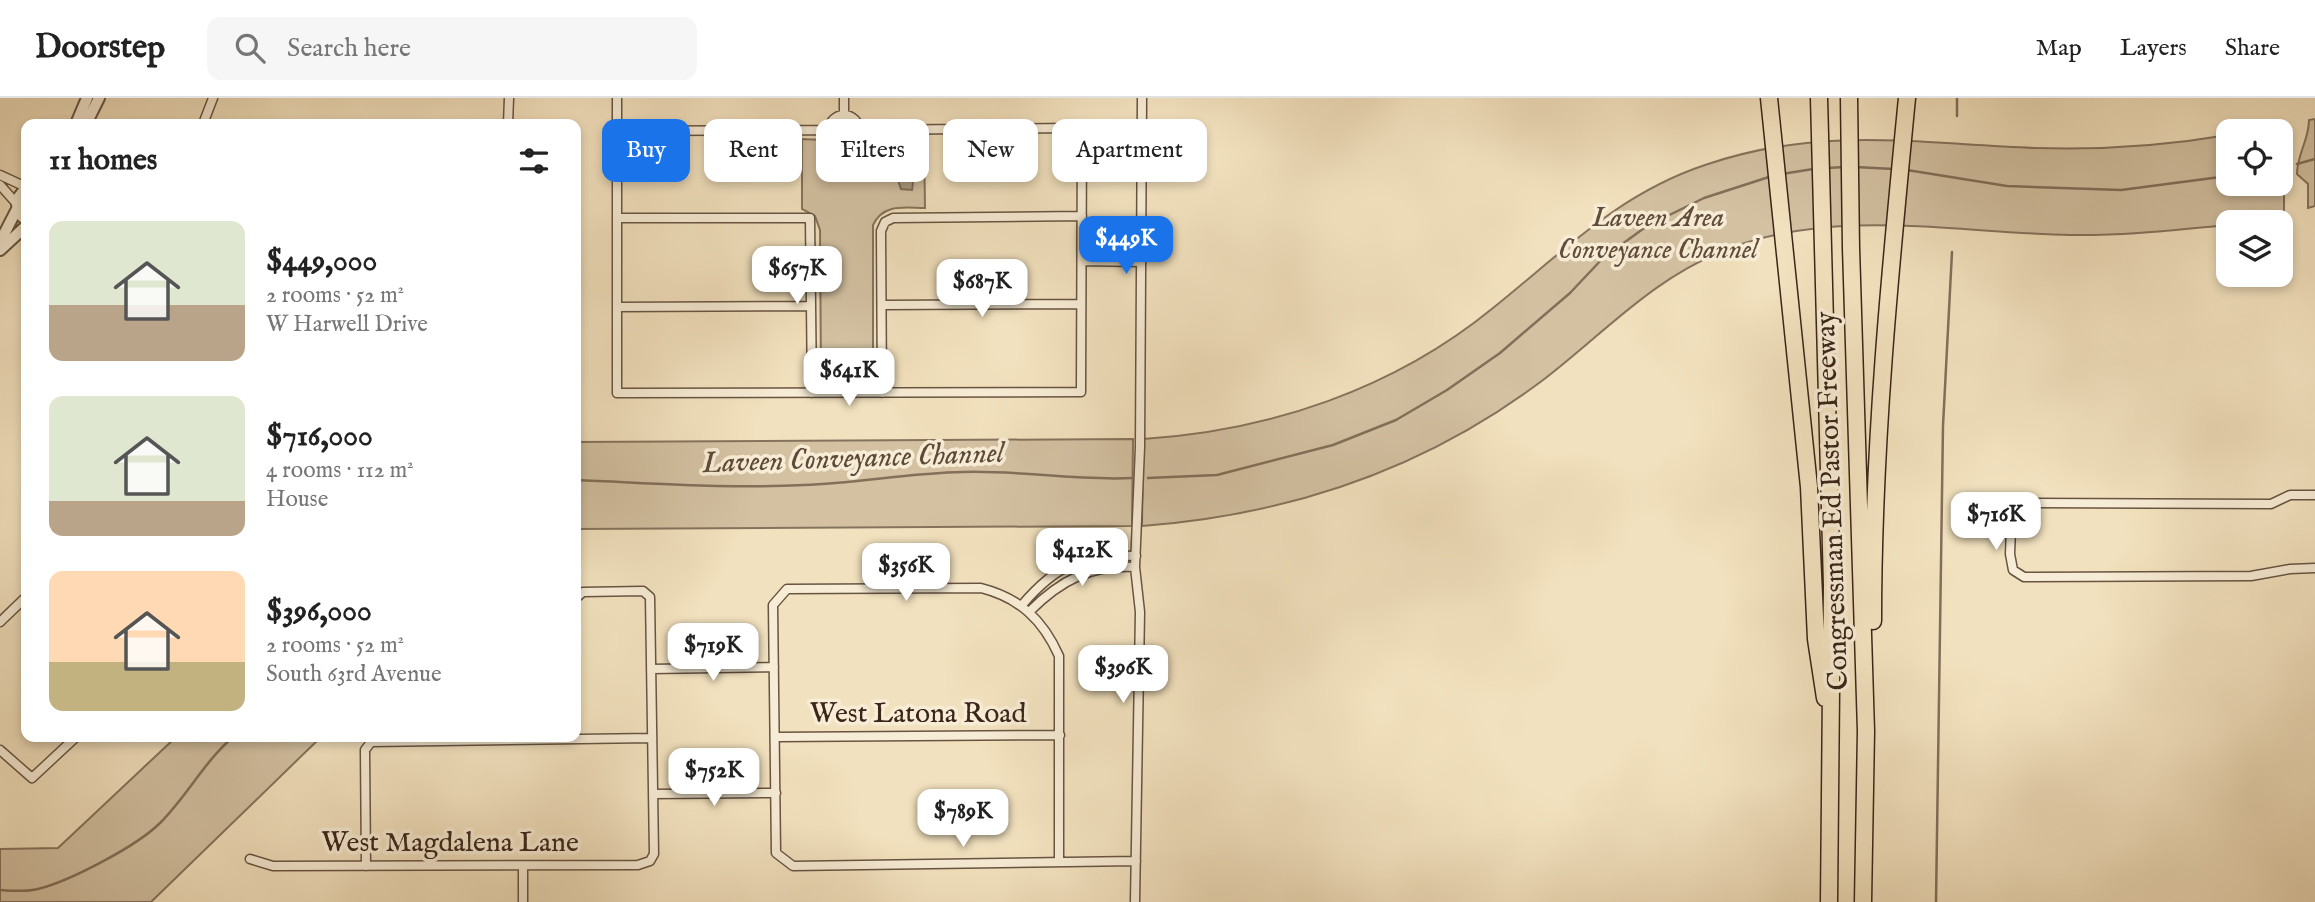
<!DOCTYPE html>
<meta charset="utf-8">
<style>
:root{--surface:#fff;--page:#f6f6f6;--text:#222;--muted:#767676;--line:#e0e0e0;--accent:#1a73e8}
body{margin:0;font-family:"IM FELL English",serif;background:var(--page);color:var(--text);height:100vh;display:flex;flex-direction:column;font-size:26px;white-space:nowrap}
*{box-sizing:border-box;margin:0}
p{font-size:23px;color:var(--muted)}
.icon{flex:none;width:38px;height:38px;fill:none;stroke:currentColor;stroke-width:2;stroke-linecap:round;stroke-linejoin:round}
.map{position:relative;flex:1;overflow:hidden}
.panel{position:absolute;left:21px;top:21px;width:560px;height:623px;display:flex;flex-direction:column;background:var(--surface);border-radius:14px;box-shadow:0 4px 10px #0003}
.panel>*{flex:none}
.top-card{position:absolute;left:602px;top:21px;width:665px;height:63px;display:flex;gap:14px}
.controls{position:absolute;left:2216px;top:21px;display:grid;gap:14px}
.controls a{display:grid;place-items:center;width:77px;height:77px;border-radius:14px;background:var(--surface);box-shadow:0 4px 10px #0003;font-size:35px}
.price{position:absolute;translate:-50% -60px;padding:0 16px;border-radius:14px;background:#fff;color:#222;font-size:23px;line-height:46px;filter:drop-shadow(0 2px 4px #0008)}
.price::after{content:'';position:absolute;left:50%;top:42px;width:21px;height:16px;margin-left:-10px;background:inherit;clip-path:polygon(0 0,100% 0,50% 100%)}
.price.on{background:var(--accent);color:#fff}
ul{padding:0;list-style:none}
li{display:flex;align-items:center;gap:21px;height:175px;padding:0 28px}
li span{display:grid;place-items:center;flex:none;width:196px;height:140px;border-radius:14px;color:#555}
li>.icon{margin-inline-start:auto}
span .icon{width:84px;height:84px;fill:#fffc;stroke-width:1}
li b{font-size:30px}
h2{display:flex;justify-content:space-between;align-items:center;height:84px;padding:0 28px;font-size:30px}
.pill{padding:0 24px;border-radius:14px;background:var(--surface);box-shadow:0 4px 10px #0003;font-size:24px;line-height:63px}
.pill.on{background:var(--accent);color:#fff}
header{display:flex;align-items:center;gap:42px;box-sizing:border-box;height:98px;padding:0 35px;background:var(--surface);border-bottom:2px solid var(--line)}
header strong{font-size:33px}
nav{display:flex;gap:38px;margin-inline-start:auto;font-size:24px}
.search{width:490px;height:63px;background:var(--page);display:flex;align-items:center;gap:18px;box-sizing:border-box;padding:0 24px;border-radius:14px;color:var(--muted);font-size:26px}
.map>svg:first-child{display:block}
.green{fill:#d3c1a2;stroke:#86735d;stroke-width:2}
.water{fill:#b3a186;stroke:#836f5a;stroke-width:2}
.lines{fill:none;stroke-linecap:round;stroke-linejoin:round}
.stream{stroke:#836f5a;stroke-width:2.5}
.minor-casing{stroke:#685442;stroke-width:11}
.tertiary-casing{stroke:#685442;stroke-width:14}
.motorway-casing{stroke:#3a2518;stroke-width:19}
.minor{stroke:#f7ecd5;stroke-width:8}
.tertiary{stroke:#f7ecd5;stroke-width:10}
.motorway{stroke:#f2e1be;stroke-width:16}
.labels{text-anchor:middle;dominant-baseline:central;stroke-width:7;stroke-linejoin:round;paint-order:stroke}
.park-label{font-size:28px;font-style:italic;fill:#604c3a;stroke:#f7ecd5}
.street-label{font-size:28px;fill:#3a2518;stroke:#f7ecd5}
.water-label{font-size:30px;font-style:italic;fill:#5e4a39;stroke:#f7ecd5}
</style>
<header>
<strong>Doorstep</strong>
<div class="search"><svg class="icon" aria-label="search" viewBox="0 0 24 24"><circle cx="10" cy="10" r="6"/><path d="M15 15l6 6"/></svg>Search here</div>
<nav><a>Map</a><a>Layers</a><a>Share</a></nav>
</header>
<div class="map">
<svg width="2315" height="804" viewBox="0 0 2315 804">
<rect width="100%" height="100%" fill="#f2e1be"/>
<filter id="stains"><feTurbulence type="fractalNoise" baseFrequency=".00286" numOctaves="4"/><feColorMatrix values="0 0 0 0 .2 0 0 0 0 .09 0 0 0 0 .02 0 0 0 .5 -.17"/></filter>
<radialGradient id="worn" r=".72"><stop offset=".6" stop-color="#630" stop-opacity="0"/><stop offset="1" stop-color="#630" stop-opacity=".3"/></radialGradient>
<path class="green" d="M2315,21V108L2308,110V86L2297,76C2297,56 2309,42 2309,22Z
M2284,29V114L2255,124H2228V127C2175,132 2123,138 2070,137C1958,135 1842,110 1733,149C1654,178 1607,233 1543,282C1424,372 1289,417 1142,428L1143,341C1270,333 1394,291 1493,210C1563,154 1618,96 1705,67C1822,27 1917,46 2035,50C2100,52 2164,48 2228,37V86H2280V33H2254Z
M924,40L925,110C905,110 883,105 873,127V280L865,286L825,285L821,279L820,132L815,118L802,111V41L822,42L846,53L871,41Z
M1133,341L1132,428L576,431V344Z
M176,639H321L151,804H0V751L58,750Z"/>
<path class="water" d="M904,62L914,63C914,69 913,87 912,92L901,91L896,76Z"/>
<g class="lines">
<path class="stream" d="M1957,0V18
M2297,66L2315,61
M1855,69L1894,71
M2280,69H2281
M1827,70L1845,69
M1907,72L2007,88L2121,92L2228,78
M1782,76L1813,71
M1148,380L1217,377L1333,347L1396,322L1447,292L1500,255L1570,195L1603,160L1647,128L1704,100L1772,78
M576,382C652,385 728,391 804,387C857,385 909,375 963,374C1019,372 1075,383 1132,380
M0,792C12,793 26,794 38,791C70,783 137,748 160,725C187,698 204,664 233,639
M1936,804L1943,328L1952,154"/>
<g class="minor-casing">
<path id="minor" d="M617,0V295L1081,294L1082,30L860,32
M844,0V16
M829 32a15 15 0 1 1 30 0a15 15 0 1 1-30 0Z
M203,26L213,0
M508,26L509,0
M617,33L828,32
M0,77L26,89
M0,87L17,106
M617,120H810L812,295
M1082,163L1141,164
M882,207L1081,206
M617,209L811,208
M882,295L881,133L885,124L893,120L1082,118
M2315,397H2290L2271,406L2012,405L2010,456L2013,472L2024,479L2251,478L2290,471L2315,470
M1022,507C1057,466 1082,456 1136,458
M1030,513C1061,482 1090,467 1135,469
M0,524L26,499
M651,571L774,569
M776,639L1060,637
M0,652L32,680L76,639
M653,696L776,695
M250,761L273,768L638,767L650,763L654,756L650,499L643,493L583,494L576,500
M1059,764V558C1043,522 1020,500 981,490L787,491L773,507L776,755L793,768L1136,763
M366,768L365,652L371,644L652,640
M523,768V804
M1135,804L1140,514L1135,469L1140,349L1142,0"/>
</g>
<g class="tertiary-casing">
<path id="tertiary" d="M76,26L87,0
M86,26L99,0
M26,91C14,100 14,113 26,122
M0,144L17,111
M0,152L26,128"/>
</g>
<g class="motorway-casing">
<path id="motorway" d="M1769,0L1809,389L1816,541L1825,600
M1819,0L1832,487L1829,804
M1849,0L1851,150L1866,633L1863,804
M1873,523C1873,348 1890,174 1907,0"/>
</g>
<use href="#minor" class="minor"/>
<use href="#tertiary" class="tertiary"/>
<use href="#motorway" class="motorway"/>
</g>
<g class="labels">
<g class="park-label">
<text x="1658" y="120">Laveen Area<tspan x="1658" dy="32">Conveyance Channel</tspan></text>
</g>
<g class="street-label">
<text transform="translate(1833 403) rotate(-92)">Congressman Ed Pastor Freeway</text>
<text x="918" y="616">West Latona Road</text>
<text x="450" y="745">West Magdalena Lane</text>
</g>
<g class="water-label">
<text transform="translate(853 361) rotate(-2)">Laveen Conveyance Channel</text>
</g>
</g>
<rect width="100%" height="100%" filter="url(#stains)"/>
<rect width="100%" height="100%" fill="url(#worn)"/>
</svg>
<div class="controls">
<a><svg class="icon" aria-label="locate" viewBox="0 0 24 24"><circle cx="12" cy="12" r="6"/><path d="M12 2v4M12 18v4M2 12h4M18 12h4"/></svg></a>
<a><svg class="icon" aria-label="layers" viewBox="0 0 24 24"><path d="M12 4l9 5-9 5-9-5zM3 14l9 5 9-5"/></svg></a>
</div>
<b class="price on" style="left:1126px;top:178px">$449K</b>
<b class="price" style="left:797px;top:208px">$657K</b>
<b class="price" style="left:982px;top:221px">$687K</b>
<b class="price" style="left:849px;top:310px">$641K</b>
<b class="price" style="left:1996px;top:454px">$716K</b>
<b class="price" style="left:1082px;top:490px">$412K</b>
<b class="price" style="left:906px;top:505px">$356K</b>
<b class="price" style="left:713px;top:585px">$719K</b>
<b class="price" style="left:1123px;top:607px">$396K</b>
<b class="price" style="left:714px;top:710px">$752K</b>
<b class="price" style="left:963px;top:751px">$789K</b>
<div class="top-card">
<a class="pill on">Buy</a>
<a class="pill">Rent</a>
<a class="pill">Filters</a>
<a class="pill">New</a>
<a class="pill">Apartment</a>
</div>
<section class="panel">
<h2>11 homes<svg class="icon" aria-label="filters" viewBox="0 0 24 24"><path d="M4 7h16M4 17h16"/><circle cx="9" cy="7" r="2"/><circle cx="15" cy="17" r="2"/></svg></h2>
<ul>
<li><span style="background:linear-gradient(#dfe7d0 60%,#b9a48a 0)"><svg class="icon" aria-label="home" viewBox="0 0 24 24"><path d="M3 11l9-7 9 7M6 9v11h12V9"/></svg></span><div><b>$449,000</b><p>2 rooms · 52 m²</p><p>W Harwell Drive</p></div></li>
<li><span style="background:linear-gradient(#dfe7d0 75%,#b9a48a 0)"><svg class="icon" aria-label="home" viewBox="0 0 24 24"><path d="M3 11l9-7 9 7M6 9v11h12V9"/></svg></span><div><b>$716,000</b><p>4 rooms · 112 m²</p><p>House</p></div></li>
<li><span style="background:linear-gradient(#ffd9b3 65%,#c2b280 0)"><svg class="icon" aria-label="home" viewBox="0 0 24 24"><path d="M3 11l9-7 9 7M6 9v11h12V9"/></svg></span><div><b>$396,000</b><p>2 rooms · 52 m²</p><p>South 63rd Avenue</p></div></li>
</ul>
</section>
</div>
